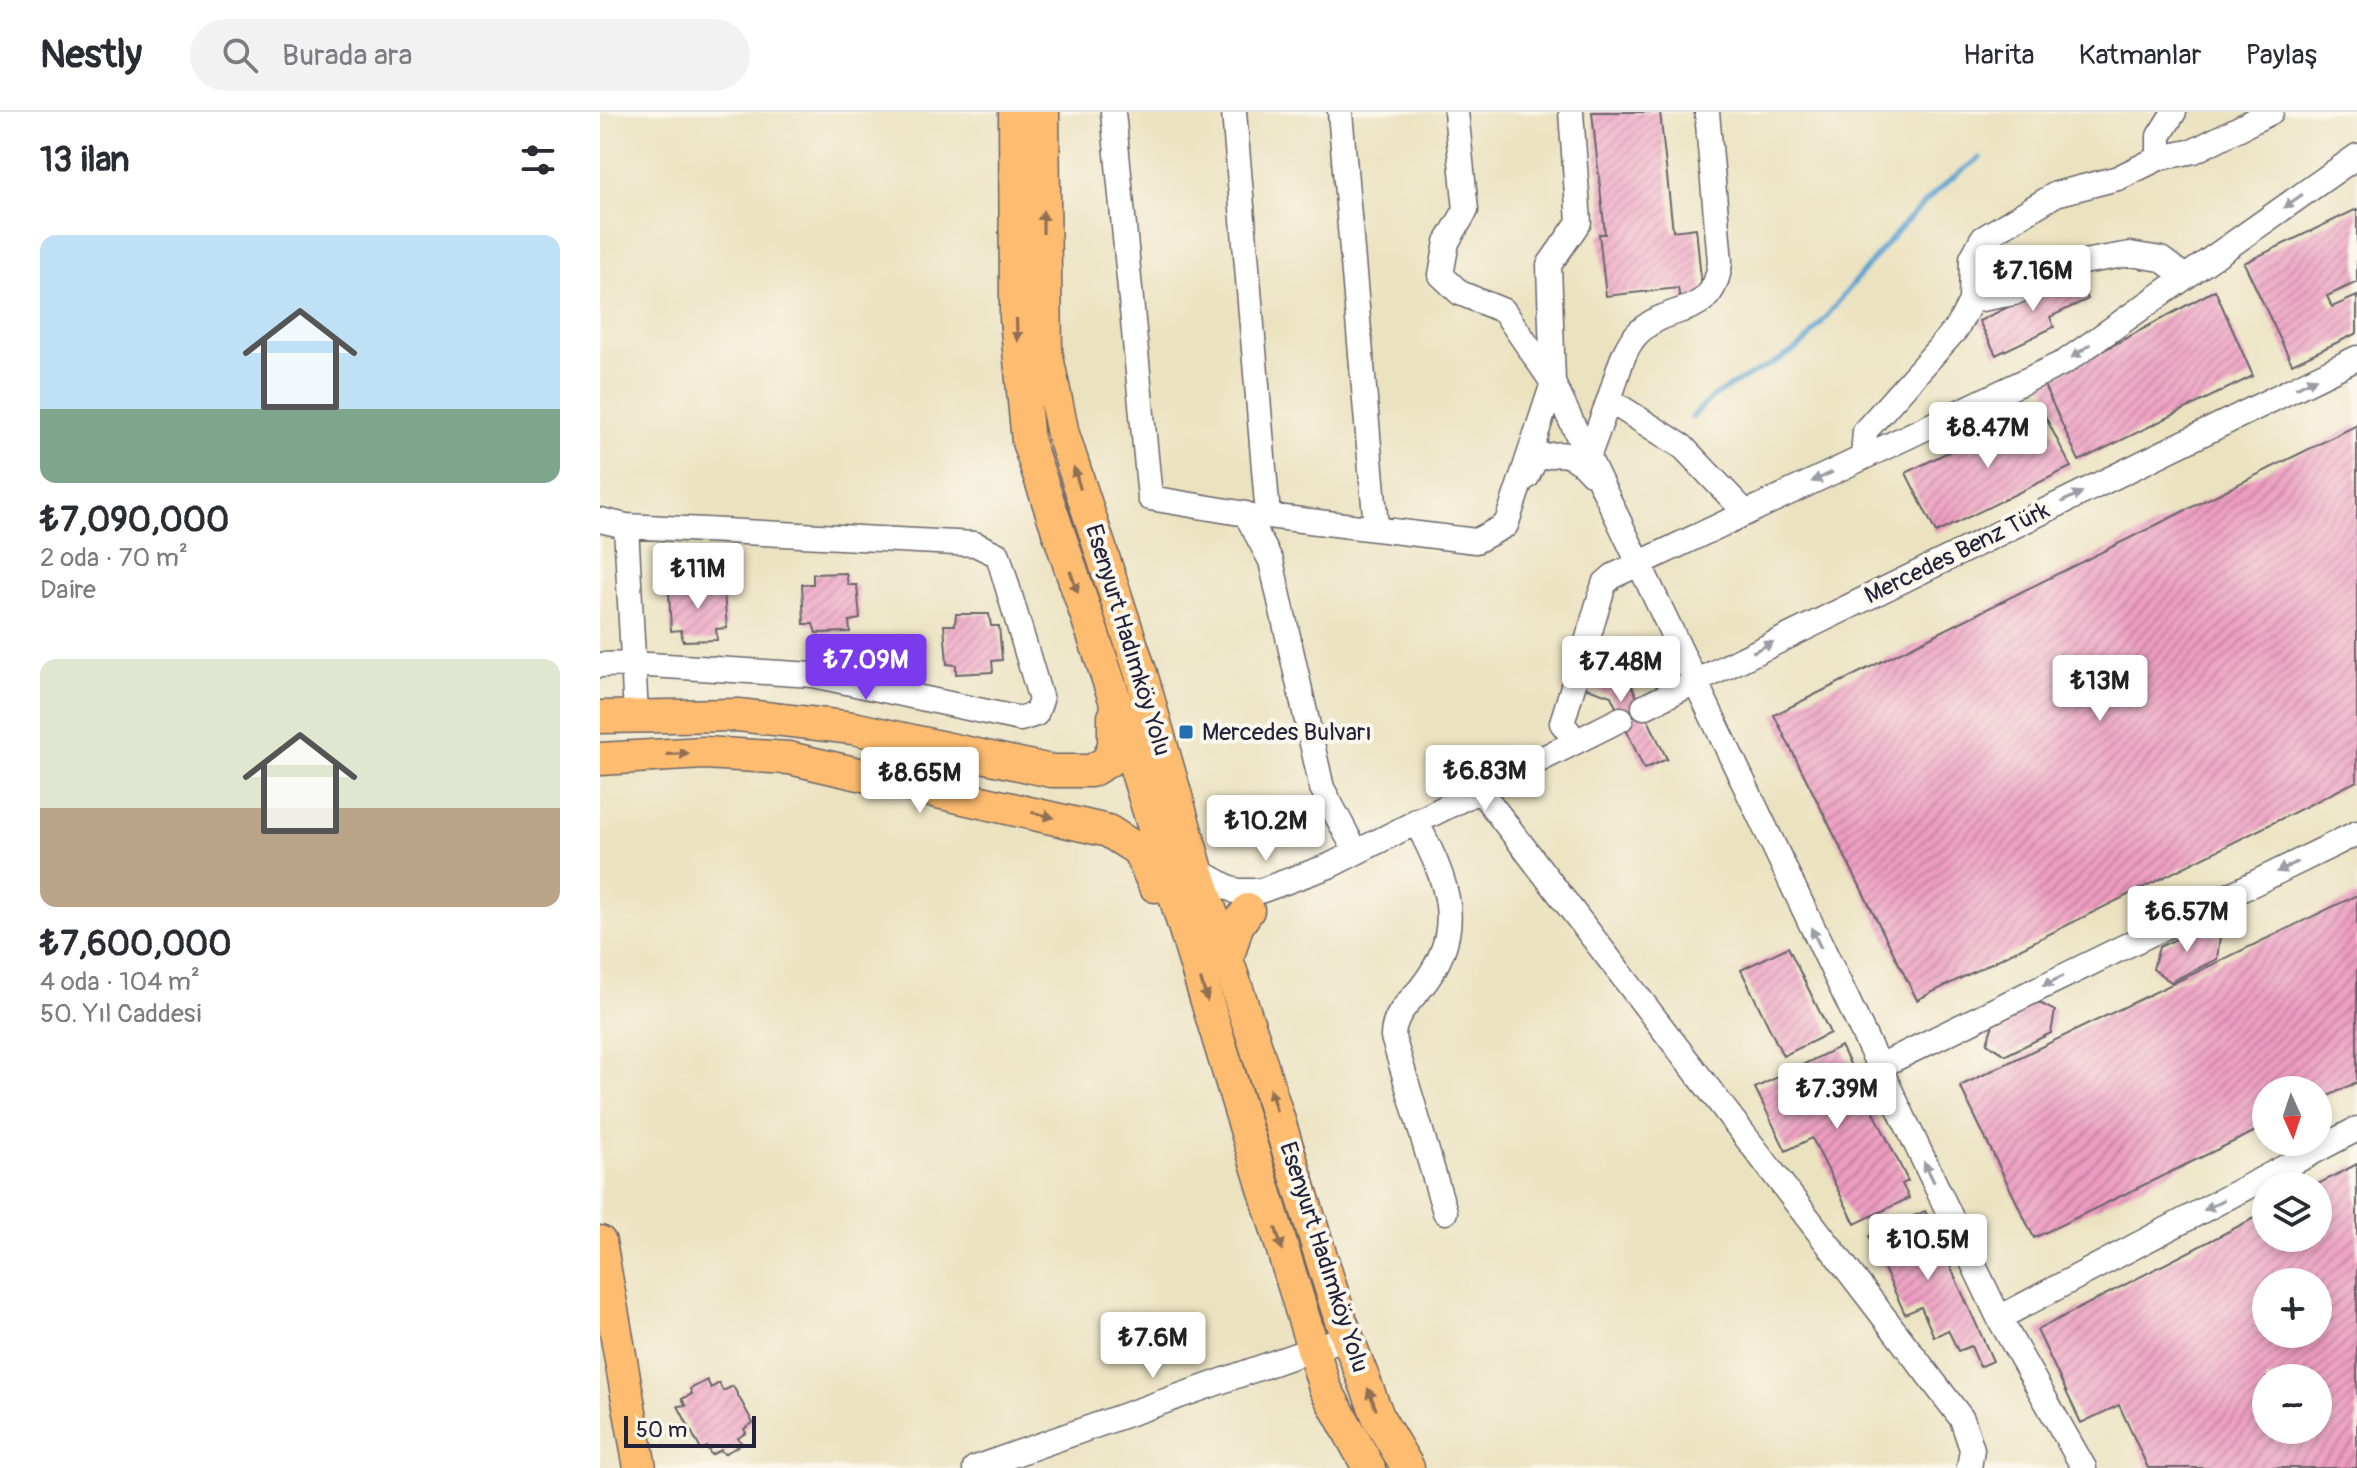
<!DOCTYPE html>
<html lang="tr">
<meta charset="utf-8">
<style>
:root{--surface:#fff;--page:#f2f2f3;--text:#2b2b33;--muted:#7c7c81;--line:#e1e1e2;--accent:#7c3aed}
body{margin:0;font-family:Pangolin,sans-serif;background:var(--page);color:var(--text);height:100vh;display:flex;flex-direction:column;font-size:30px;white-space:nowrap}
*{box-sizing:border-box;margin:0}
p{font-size:26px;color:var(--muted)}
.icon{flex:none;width:44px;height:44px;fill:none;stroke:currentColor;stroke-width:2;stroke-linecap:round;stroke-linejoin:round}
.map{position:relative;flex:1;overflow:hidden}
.side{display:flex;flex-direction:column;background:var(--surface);width:600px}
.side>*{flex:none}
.needle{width:52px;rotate:177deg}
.tools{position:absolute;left:1652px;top:964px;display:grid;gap:16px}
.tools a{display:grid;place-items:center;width:80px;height:80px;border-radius:50%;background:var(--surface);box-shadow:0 4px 12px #0003;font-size:40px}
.scale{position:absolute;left:24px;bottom:20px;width:132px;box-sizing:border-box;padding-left:8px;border:4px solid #22223b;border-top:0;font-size:22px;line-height:28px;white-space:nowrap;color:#22223b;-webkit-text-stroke:6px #fbf7ec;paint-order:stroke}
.price{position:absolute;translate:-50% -68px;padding:0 18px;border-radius:8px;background:#fff;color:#222;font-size:26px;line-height:52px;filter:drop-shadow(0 2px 4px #0008)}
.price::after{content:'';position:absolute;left:50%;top:48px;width:24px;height:18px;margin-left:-12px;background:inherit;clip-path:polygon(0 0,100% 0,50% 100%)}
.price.current{background:var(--accent);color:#fff}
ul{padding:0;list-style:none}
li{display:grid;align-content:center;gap:16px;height:424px;padding:0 40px}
li span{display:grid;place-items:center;height:248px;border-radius:16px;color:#555}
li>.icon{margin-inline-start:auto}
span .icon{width:144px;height:144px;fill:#fffc;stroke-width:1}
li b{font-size:34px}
h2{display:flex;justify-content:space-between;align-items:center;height:96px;padding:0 40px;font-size:34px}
header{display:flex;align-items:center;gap:48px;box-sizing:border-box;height:112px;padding:0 40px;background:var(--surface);border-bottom:2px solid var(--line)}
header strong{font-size:38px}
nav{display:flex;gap:44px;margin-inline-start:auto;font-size:28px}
.search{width:560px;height:72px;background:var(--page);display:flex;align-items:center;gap:20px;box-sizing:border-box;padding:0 28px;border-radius:44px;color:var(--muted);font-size:30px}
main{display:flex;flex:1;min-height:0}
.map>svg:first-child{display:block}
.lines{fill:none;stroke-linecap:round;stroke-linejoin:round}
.stream{stroke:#58a2cf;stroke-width:5}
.building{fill:url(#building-hatch);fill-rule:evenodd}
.minor-casing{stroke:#68656a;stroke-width:27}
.major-casing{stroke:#68656a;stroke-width:35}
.minor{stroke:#fff;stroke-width:24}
.major{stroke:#fdbc6f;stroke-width:32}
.oneway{fill:#9c9ca7}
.oneway2{fill:#906f55}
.poi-dot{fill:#1f6fb2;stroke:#fbf7ec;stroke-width:3}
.labels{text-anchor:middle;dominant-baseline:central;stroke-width:8;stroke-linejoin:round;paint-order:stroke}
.street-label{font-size:24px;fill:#22223b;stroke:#fbf7ec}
.poi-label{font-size:24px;fill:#22223b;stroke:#fbf7ec;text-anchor:start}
</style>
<header>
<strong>Nestly</strong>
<div class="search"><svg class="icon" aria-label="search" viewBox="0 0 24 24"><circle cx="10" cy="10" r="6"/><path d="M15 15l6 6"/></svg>Burada ara</div>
<nav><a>Harita</a><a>Katmanlar</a><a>Paylaş</a></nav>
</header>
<main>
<section class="side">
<h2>13 ilan<svg class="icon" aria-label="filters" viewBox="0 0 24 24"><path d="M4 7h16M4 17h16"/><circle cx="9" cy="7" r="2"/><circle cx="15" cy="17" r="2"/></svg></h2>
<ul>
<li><span style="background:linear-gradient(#bfe0f5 70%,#7fa58c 0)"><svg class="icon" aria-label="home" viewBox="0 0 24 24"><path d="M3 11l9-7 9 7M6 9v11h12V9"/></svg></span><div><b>₺7,090,000</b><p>2 oda · 70 m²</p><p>Daire</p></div></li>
<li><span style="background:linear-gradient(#dfe7d0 60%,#b9a48a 0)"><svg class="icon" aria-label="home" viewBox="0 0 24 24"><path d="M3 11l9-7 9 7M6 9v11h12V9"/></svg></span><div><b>₺7,600,000</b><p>4 oda · 104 m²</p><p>50. Yıl Caddesi</p></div></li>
</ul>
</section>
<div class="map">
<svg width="1757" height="1356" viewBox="0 0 1757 1356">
<defs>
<pattern id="building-hatch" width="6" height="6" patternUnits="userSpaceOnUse" patternTransform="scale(2)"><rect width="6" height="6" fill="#ed9cc0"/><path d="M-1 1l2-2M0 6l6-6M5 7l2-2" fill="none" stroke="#c07f9d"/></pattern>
</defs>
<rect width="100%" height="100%" fill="#fbf7ec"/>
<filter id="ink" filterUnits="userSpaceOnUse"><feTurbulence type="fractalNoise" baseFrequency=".0125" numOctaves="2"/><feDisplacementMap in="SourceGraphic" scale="16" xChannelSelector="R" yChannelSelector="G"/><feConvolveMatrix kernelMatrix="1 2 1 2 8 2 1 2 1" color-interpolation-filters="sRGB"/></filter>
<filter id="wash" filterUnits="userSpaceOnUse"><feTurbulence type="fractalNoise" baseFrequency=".006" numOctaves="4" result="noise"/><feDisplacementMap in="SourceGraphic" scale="32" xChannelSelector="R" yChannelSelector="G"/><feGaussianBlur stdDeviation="1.8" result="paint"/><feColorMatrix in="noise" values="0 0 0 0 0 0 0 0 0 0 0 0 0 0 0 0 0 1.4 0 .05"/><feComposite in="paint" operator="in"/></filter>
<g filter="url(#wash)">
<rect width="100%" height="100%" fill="#ebe2c0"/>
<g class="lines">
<path class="stream" d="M1092,306C1120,269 1171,259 1205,230C1259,168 1310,91 1380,46"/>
</g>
<g id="blocks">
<path class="building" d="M992,0H1060L1073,119L1096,116L1103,186L1080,188L1078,176L1006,184L999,122H1005Z
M1757,97V170L1727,184L1732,195L1757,184V221L1692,252L1644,151Z
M1473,155L1488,187L1450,205L1454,215L1396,243L1379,209L1431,184Z
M1615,178L1653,264L1479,349L1443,271Z
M1440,294L1471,355L1336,421L1306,361Z
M1757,313V669L1317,888L1174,603Z
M246,461L248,473H257L260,507L249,509L250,520L216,521L213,512H204L202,472H213V462Z
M80,470H114L115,482H124L127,516L116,517L117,528L83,529L81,518L71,519L69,480H80Z
M356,502H389L391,514H399L402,548L392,549L393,560L356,562V553L347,552L344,513H355Z
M980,541L1022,554L1067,647L1044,657L1011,584L970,570Z
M1757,783V970L1718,989V978H1666V1014L1434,1126L1360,974Z
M1601,815L1620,825L1617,847L1571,870L1553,857L1559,835Z
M1188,835L1230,921L1183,944L1141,858Z
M1436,889L1455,899L1451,921L1406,943L1387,931L1394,909Z
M1241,934L1308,1069L1302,1072L1309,1086L1255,1112L1212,1026L1186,1039L1155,976Z
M1757,1052V1356H1548L1519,1293L1481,1311L1437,1218L1666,1100V1126H1718V1072ZM1666,1170H1718V1222H1666ZM1666,1266H1718V1318H1666Z
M1325,1099L1393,1249L1380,1255L1371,1234L1358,1239L1348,1218L1334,1225L1321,1195L1305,1202L1269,1124Z
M107,1268L111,1276L119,1271L123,1279L133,1274L153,1311L144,1317L146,1321L138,1326L142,1332L124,1342L121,1338L111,1343L107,1335L101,1338L78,1294L86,1293L82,1287L92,1282L90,1277Z"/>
</g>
</g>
<g filter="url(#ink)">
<use href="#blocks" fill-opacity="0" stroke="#68656a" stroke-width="2"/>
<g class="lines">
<g class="minor-casing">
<path id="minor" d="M513,0L550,386L646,402L671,449L722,676L756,740
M634,0L668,404L876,429L906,413L953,271L949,153L979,110L971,0
M740,0L776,415
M856,0L866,98L847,130L841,163L860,181L904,199L953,271L1399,1206L1484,1356
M1107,0L1120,150C1114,208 1073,189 1040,219C1022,235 1017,266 1009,288L1083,335L1146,401
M1559,46V24L1574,0
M1371,189L1414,181L1471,152L1530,142L1561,147L1585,165
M988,345L1009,288
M1263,346L1265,319L1357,216L1371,189L1372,146L1382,127L1456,82L1518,66L1559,46L1594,39L1671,0
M927,365L935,348C961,338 973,340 991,361
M0,408L26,414L375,432L398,443L441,588L436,602L420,607L213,563L33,552L0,553
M26,414L36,603
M983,543L1004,472L1013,464L1465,250L1757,44
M974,571L962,611L975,628
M1044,595L1757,246
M879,677L1362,1307L1372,1337L1369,1356
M816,709C847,770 869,817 820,877C807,892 793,904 793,925L845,1100
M597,758L635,779H660L729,754L1021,607
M1278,955L1757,721
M1399,1206L1757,1017
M375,1356L747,1225"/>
</g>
<g class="major-casing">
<path id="major" d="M415,0L416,207L428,330L514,585L725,1276L769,1356
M443,0L446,240L463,322L542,565L597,758L653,925L741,1209L779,1307L808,1356
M0,605L138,603L253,616L451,659H491L508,649L514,633V605
M0,647L104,641L189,646L508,719L538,738L555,774
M627,848L637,814L648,798
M0,1130L40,1356"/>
</g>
<use href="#minor" class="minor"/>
<use href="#major" class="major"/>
</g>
<defs><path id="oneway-solid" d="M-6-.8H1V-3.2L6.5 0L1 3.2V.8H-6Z" transform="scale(2)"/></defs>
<g class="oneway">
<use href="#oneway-solid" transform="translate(1693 89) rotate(145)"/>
<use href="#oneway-solid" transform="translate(1481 239) rotate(145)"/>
<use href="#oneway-solid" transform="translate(1706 271) rotate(-26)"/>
<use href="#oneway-solid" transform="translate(1222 365) rotate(155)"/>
<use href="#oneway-solid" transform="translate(1472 385) rotate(-26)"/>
<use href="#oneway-solid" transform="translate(1163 535) rotate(-26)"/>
<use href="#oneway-solid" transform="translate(1687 755) rotate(154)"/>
<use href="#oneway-solid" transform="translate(1216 826) rotate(-116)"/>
<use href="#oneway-solid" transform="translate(1453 869) rotate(154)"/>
<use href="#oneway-solid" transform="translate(1329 1060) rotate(-116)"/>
<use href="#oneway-solid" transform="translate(1614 1093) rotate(152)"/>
</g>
<g class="oneway2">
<use href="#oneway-solid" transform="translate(443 110) rotate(-90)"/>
<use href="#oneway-solid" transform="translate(417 218) rotate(87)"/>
<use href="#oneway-solid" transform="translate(477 366) rotate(-107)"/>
<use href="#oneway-solid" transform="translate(474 470) rotate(71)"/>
<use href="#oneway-solid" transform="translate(78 642) rotate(-2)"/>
<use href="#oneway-solid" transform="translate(443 703) rotate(13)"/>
<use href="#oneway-solid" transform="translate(604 878) rotate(73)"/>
<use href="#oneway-solid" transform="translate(673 988) rotate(-107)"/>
<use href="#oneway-solid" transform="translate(679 1127) rotate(73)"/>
<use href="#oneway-solid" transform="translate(772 1287) rotate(-111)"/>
</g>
</g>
<rect class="poi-dot" x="578" y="612" width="16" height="16" rx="4"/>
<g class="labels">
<g class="street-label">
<text transform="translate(1357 441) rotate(-26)">Mercedes Benz Türk</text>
<text transform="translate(528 528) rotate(73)">Esenyurt Hadımköy Yolu</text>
<text transform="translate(724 1145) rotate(72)">Esenyurt Hadımköy Yolu</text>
</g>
<g class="poi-label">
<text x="602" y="620">Mercedes Bulvarı</text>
</g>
</g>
</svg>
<div class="tools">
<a><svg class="needle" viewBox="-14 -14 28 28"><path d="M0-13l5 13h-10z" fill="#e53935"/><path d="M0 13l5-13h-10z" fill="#7c7c81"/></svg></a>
<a><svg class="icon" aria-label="layers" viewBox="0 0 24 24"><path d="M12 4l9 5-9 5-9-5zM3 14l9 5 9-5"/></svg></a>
<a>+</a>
<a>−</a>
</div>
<div class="scale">50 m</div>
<b class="price" style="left:1433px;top:201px">₺7.16M</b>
<b class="price" style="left:1388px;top:358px">₺8.47M</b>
<b class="price" style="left:98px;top:499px">₺11M</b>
<b class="price current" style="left:266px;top:590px">₺7.09M</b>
<b class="price" style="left:1021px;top:592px">₺7.48M</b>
<b class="price" style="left:1500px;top:611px">₺13M</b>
<b class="price" style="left:885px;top:701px">₺6.83M</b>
<b class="price" style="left:320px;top:703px">₺8.65M</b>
<b class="price" style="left:666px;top:751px">₺10.2M</b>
<b class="price" style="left:1587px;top:842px">₺6.57M</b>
<b class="price" style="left:1237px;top:1019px">₺7.39M</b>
<b class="price" style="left:1328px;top:1170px">₺10.5M</b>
<b class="price" style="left:553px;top:1268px">₺7.6M</b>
</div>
</main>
